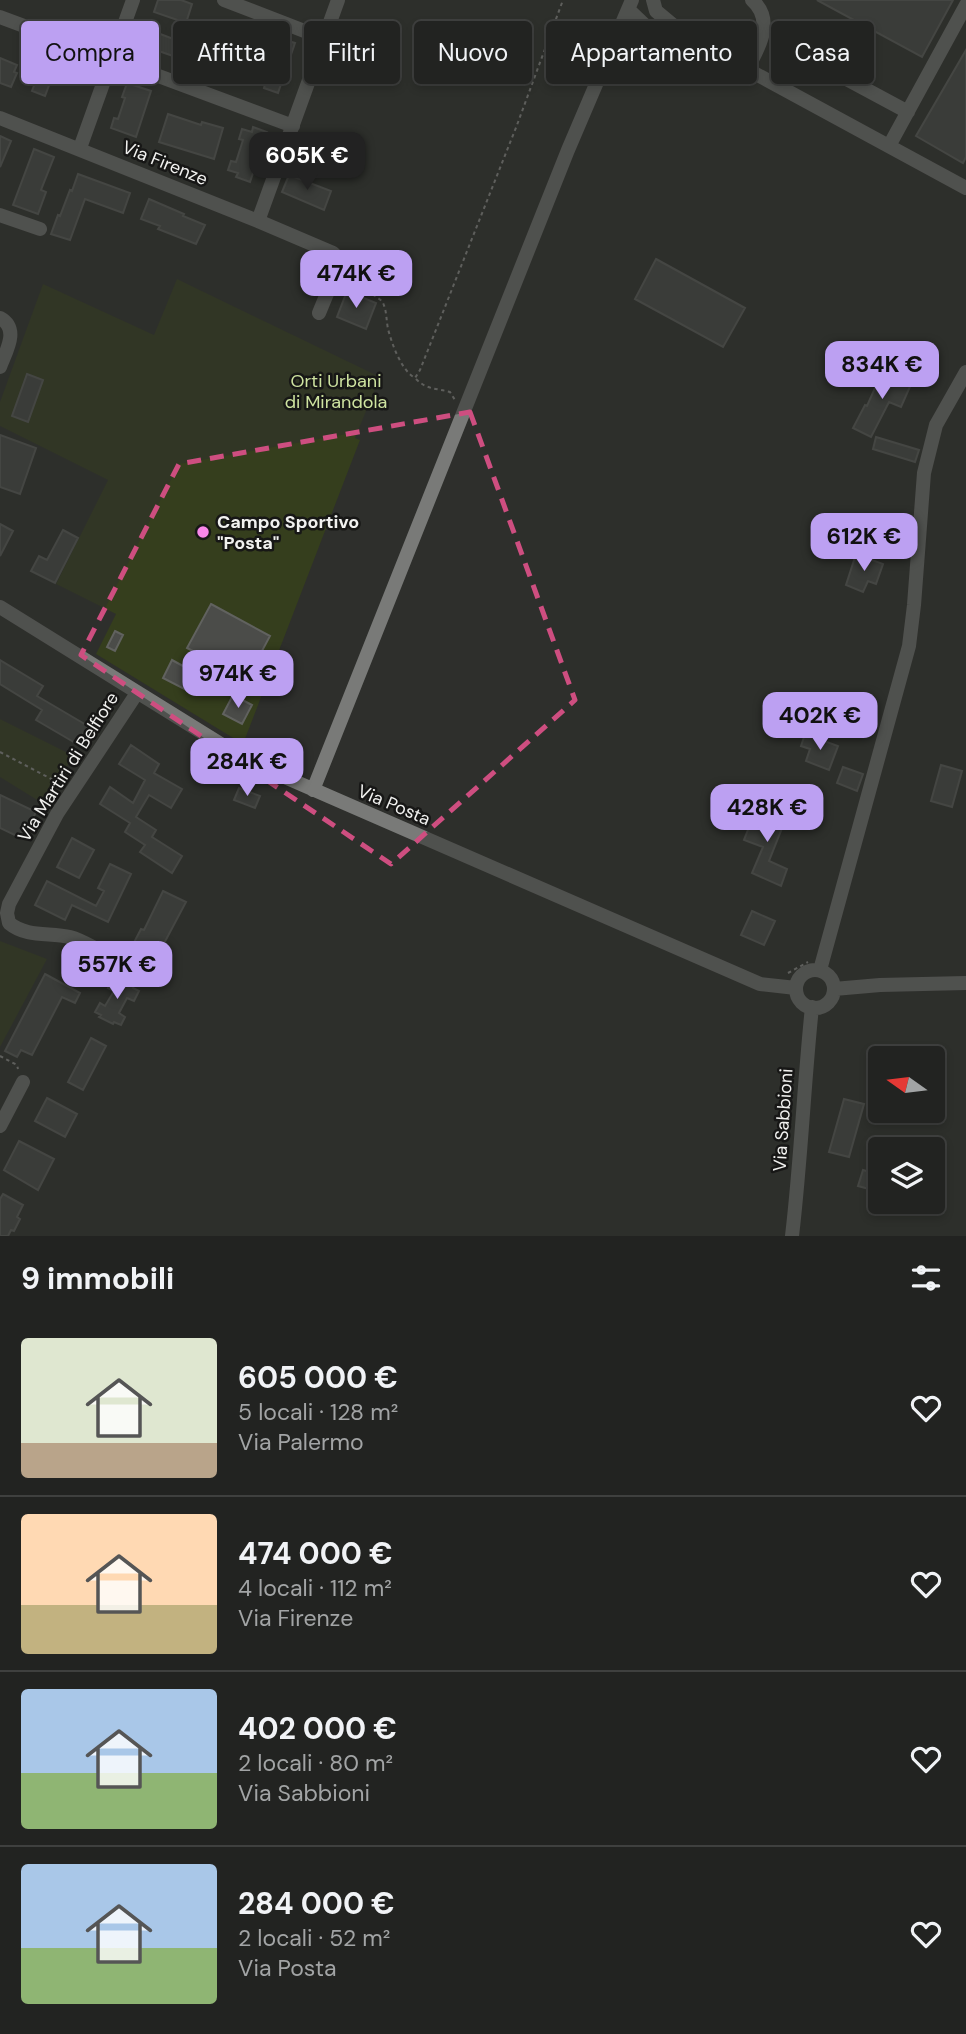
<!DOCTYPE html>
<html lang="it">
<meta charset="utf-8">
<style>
:root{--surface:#222321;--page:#2e2f2e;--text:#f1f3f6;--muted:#a2a4a5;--line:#3f403f;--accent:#bca0f2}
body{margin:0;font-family:"DM Sans",sans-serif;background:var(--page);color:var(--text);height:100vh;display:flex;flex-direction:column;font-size:26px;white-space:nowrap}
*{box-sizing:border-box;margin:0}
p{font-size:23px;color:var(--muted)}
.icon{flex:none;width:38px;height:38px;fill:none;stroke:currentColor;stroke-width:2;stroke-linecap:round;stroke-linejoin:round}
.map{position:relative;height:1236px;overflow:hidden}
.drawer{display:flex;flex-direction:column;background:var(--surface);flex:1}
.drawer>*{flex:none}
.guide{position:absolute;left:21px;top:21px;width:924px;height:63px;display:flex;gap:14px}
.needle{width:46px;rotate:284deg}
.fabs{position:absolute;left:868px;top:1046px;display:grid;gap:14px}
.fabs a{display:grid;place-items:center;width:77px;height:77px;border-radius:7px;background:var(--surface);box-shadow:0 4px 10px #0003,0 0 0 2px var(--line);font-size:35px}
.price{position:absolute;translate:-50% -60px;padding:0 16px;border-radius:14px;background:var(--accent);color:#111;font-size:23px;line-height:46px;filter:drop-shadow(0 2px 4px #0008)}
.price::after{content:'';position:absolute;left:50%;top:42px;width:21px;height:16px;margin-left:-10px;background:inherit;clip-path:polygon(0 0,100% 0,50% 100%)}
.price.selected{background:#222;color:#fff}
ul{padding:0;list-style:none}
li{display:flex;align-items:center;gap:21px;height:175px;padding:0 21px}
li+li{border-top:2px solid var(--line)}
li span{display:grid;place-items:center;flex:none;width:196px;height:140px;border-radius:7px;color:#555}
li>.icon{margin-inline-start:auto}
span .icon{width:84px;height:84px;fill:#fffc;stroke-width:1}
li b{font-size:30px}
h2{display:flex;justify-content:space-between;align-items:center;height:84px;padding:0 21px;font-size:30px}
.pill{padding:0 24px;border-radius:7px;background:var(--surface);box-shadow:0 4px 10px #0003,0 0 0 2px var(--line);font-size:24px;line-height:63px}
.pill.selected{background:var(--accent);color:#111}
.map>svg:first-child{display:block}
.green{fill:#353e1d}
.building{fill:#4b4c49;stroke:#61625f;stroke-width:2}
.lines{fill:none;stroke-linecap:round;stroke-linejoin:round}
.path{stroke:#999997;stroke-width:2;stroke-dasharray:3.5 3.5;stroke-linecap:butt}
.minor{stroke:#797a78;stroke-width:14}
.marked{fill:none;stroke:#ce4e80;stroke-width:5;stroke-dasharray:14 9;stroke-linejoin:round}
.poi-dot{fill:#f987e9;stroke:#171716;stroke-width:2.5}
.labels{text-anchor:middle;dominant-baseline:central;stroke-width:5;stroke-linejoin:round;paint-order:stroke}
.street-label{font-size:18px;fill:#f1f1ef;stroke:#171716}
.park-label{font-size:18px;fill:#cee3a0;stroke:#171716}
.poi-label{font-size:18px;font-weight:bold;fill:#f1f1ef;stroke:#171716;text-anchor:start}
</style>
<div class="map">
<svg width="966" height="1236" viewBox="0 0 966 1236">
<rect width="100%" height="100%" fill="#2e2f2c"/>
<path class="green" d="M177,279L380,377L355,438L360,440L243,744L96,654L116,614L56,584L108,480L0,426V402L43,284L154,335Z
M0,719L74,756L42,803L0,777Z
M0,941L47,959L0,1047Z"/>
<path class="building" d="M158,0H181L192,4L186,23L154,12Z
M817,0H953L922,57Z
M147,29L179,41L173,56L141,45Z
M281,39L295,43L278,93L264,88L265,84L256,81L259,72L264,74L271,51L267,50L270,40L279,44Z
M966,50V157L963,163L916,136Z
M0,58L17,65L14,72L17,73L11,87L0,83Z
M41,67L54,72L45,96L32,91Z
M127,83L151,91L136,137L111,128L114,118L118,119L125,98L122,97Z
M168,114L201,125L202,122L223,128L214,159L159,142Z
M253,127L267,132L250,182L236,177L238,173L228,170L231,161L236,162L243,140L239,139L242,129L252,132Z
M0,136L11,141L0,167Z
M34,149L54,157L41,190L46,192L38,214L13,205Z
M78,174L130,193L123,213L85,199L70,240L51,234L58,215L60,216L70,190L72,191Z
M289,175L331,191L324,210L282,192Z
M149,199L184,214L183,216L205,225L196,244L158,229L160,226L141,219Z
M656,259L745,308L723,347L635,299Z
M347,291L376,303L366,329L337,317Z
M883,370L912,382L901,407L889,402L871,437L853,428L865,405L867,406Z
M27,374L43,380L28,422L12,416Z
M0,435L36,448L20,494L0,487Z
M876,437L919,450L915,462L873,449Z
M0,524L13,531L0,556Z
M63,530L78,538L55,583L31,571L39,556L47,560Z
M856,554L883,564L876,584L868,581L863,592L846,585Z
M211,604L270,636L247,679L187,648Z
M115,631L123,635L115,651L107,647Z
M0,660L43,686L37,696L88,726L77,744L36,720L42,710L0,684Z
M172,660L203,677L194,694L163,678Z
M233,695L252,705L242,724L223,714Z
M805,734L838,746L829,770L806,761L810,749L801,746Z
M131,745L159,764L154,773L182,789L171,808L149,795L136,817L156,830L152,837L182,856L172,873L140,852L145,845L125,832L130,823L100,804L110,787L133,803L145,780L119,764Z
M941,765L962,771L952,807L931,801Z
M843,767L863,774L857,791L837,783Z
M239,788L260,796L255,808L234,800Z
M0,795L36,812L23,839L0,828Z
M757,807L786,818L769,861L787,869L781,886L752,873L763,847L744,840Z
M72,838L94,850L79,878L57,867Z
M110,864L131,874L108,922L72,905L65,920L35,905L47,881L96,906L104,891L98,888Z
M163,891L186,902L151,968L127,956L141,929L144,930Z
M752,911L775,921L764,945L741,935Z
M45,974L80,993L75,1003L62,997L32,1055L21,1050L17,1057L5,1051Z
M114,977L119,980L121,977L134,984L133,988L139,991L134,1001L127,998L119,1013L125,1017L121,1025L114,1022L113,1024L99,1017L101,1015L95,1012L100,1003L105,1006L114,991L108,988Z
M91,1038L106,1046L83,1090L68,1082Z
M47,1098L77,1114L65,1137L35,1121Z
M844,1099L864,1104L849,1157L829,1152Z
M19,1141L54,1159L38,1190L4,1170Z
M863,1170L874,1173L869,1189L858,1186Z
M3,1194L23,1205L17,1217L20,1219L14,1231L11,1230L8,1236H0V1199Z"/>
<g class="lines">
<path class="path" d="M350,278L382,301C387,310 386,319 388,329C392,344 401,370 415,378L420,370L517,125L563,0
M416,379C427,390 436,388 450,392L455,400
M0,752L61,784
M788,973L808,962
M0,1056L17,1065L18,1069"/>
<path class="minor" d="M224,0L325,39
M653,0L656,11L686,36L966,188
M628,9L650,30L685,35
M0,17L293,126
M609,56L632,39L650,30
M815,62L908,112
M747,69C759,48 775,20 752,0
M0,118L258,221L333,253L337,257L338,267L319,313
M889,146L966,5
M80,148L133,0
M0,215L40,229
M258,221L338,0
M0,318C20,329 6,351 0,367
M0,607L248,761L760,984L796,988
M313,790L568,150L632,0
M102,952C92,947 82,940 70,937C50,932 27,938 9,923L7,913L9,904L57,814L137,693
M820,970L909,646L914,605L924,473L936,425L966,372
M796 989a19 19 0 1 1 38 0a19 19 0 1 1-38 0Z
M834,989L880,985L966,983
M0,1126L23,1082
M792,1236C801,1160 804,1083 812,1007"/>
</g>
<path d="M0 0H966V1236H0ZM470,412L575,700L391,864L81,655L179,464Z" fill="#2e2f2c" fill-opacity=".55" fill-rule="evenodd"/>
<path class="marked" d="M470,412L575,700L391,864L81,655L179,464Z"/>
<circle class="poi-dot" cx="203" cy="532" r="7"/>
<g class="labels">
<g class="street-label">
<text transform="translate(165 163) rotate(22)">Via Firenze</text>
<text transform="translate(68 767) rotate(-58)">Via Martiri di Belfiore</text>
<text transform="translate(394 805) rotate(23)">Via Posta</text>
<text transform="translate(783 1120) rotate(-86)">Via Sabbioni</text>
</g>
<g class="park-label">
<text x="336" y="381">Orti Urbani<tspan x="336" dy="21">di Mirandola</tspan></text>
</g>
<g class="poi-label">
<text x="217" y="522">Campo Sportivo<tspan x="217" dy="21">"Posta"</tspan></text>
</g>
</g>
</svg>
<div class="fabs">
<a><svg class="needle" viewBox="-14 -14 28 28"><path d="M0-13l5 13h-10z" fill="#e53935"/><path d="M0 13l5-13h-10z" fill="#a2a4a5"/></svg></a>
<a><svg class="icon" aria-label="layers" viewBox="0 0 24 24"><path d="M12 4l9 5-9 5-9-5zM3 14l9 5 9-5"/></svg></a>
</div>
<b class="price selected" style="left:307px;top:192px">605K €</b>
<b class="price" style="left:356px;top:310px">474K €</b>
<b class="price" style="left:882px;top:401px">834K €</b>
<b class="price" style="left:864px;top:573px">612K €</b>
<b class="price" style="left:238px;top:710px">974K €</b>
<b class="price" style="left:820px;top:752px">402K €</b>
<b class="price" style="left:247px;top:798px">284K €</b>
<b class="price" style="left:767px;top:844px">428K €</b>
<b class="price" style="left:117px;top:1001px">557K €</b>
<div class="guide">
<a class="pill selected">Compra</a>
<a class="pill">Affitta</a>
<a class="pill">Filtri</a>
<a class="pill">Nuovo</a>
<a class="pill">Appartamento</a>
<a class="pill">Casa</a>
</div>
</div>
<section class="drawer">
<h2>9 immobili<svg class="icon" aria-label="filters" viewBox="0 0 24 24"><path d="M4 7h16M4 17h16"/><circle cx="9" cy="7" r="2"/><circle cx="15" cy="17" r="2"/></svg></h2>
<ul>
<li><span style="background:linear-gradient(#dfe7d0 75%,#b9a48a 0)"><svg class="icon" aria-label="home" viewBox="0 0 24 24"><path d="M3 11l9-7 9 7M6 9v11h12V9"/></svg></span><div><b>605 000 €</b><p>5 locali · 128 m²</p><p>Via Palermo</p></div><svg class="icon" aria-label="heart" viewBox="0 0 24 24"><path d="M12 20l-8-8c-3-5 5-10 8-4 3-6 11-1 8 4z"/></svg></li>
<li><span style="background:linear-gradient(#ffd9b3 65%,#c2b280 0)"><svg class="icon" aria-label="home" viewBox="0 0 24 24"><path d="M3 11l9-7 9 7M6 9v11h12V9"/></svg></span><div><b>474 000 €</b><p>4 locali · 112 m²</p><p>Via Firenze</p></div><svg class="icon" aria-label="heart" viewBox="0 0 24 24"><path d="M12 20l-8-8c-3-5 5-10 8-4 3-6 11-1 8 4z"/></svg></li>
<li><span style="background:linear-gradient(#a9c7e8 60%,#8fb573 0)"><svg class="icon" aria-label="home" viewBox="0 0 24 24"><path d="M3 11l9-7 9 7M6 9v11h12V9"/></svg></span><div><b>402 000 €</b><p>2 locali · 80 m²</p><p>Via Sabbioni</p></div><svg class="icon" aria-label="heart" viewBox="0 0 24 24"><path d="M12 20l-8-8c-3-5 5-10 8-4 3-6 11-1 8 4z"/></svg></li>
<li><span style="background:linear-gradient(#a9c7e8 60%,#8fb573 0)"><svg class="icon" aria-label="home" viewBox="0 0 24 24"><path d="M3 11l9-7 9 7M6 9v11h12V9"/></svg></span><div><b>284 000 €</b><p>2 locali · 52 m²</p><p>Via Posta</p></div><svg class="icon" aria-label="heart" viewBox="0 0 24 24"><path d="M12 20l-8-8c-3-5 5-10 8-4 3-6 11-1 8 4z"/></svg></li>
</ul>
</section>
